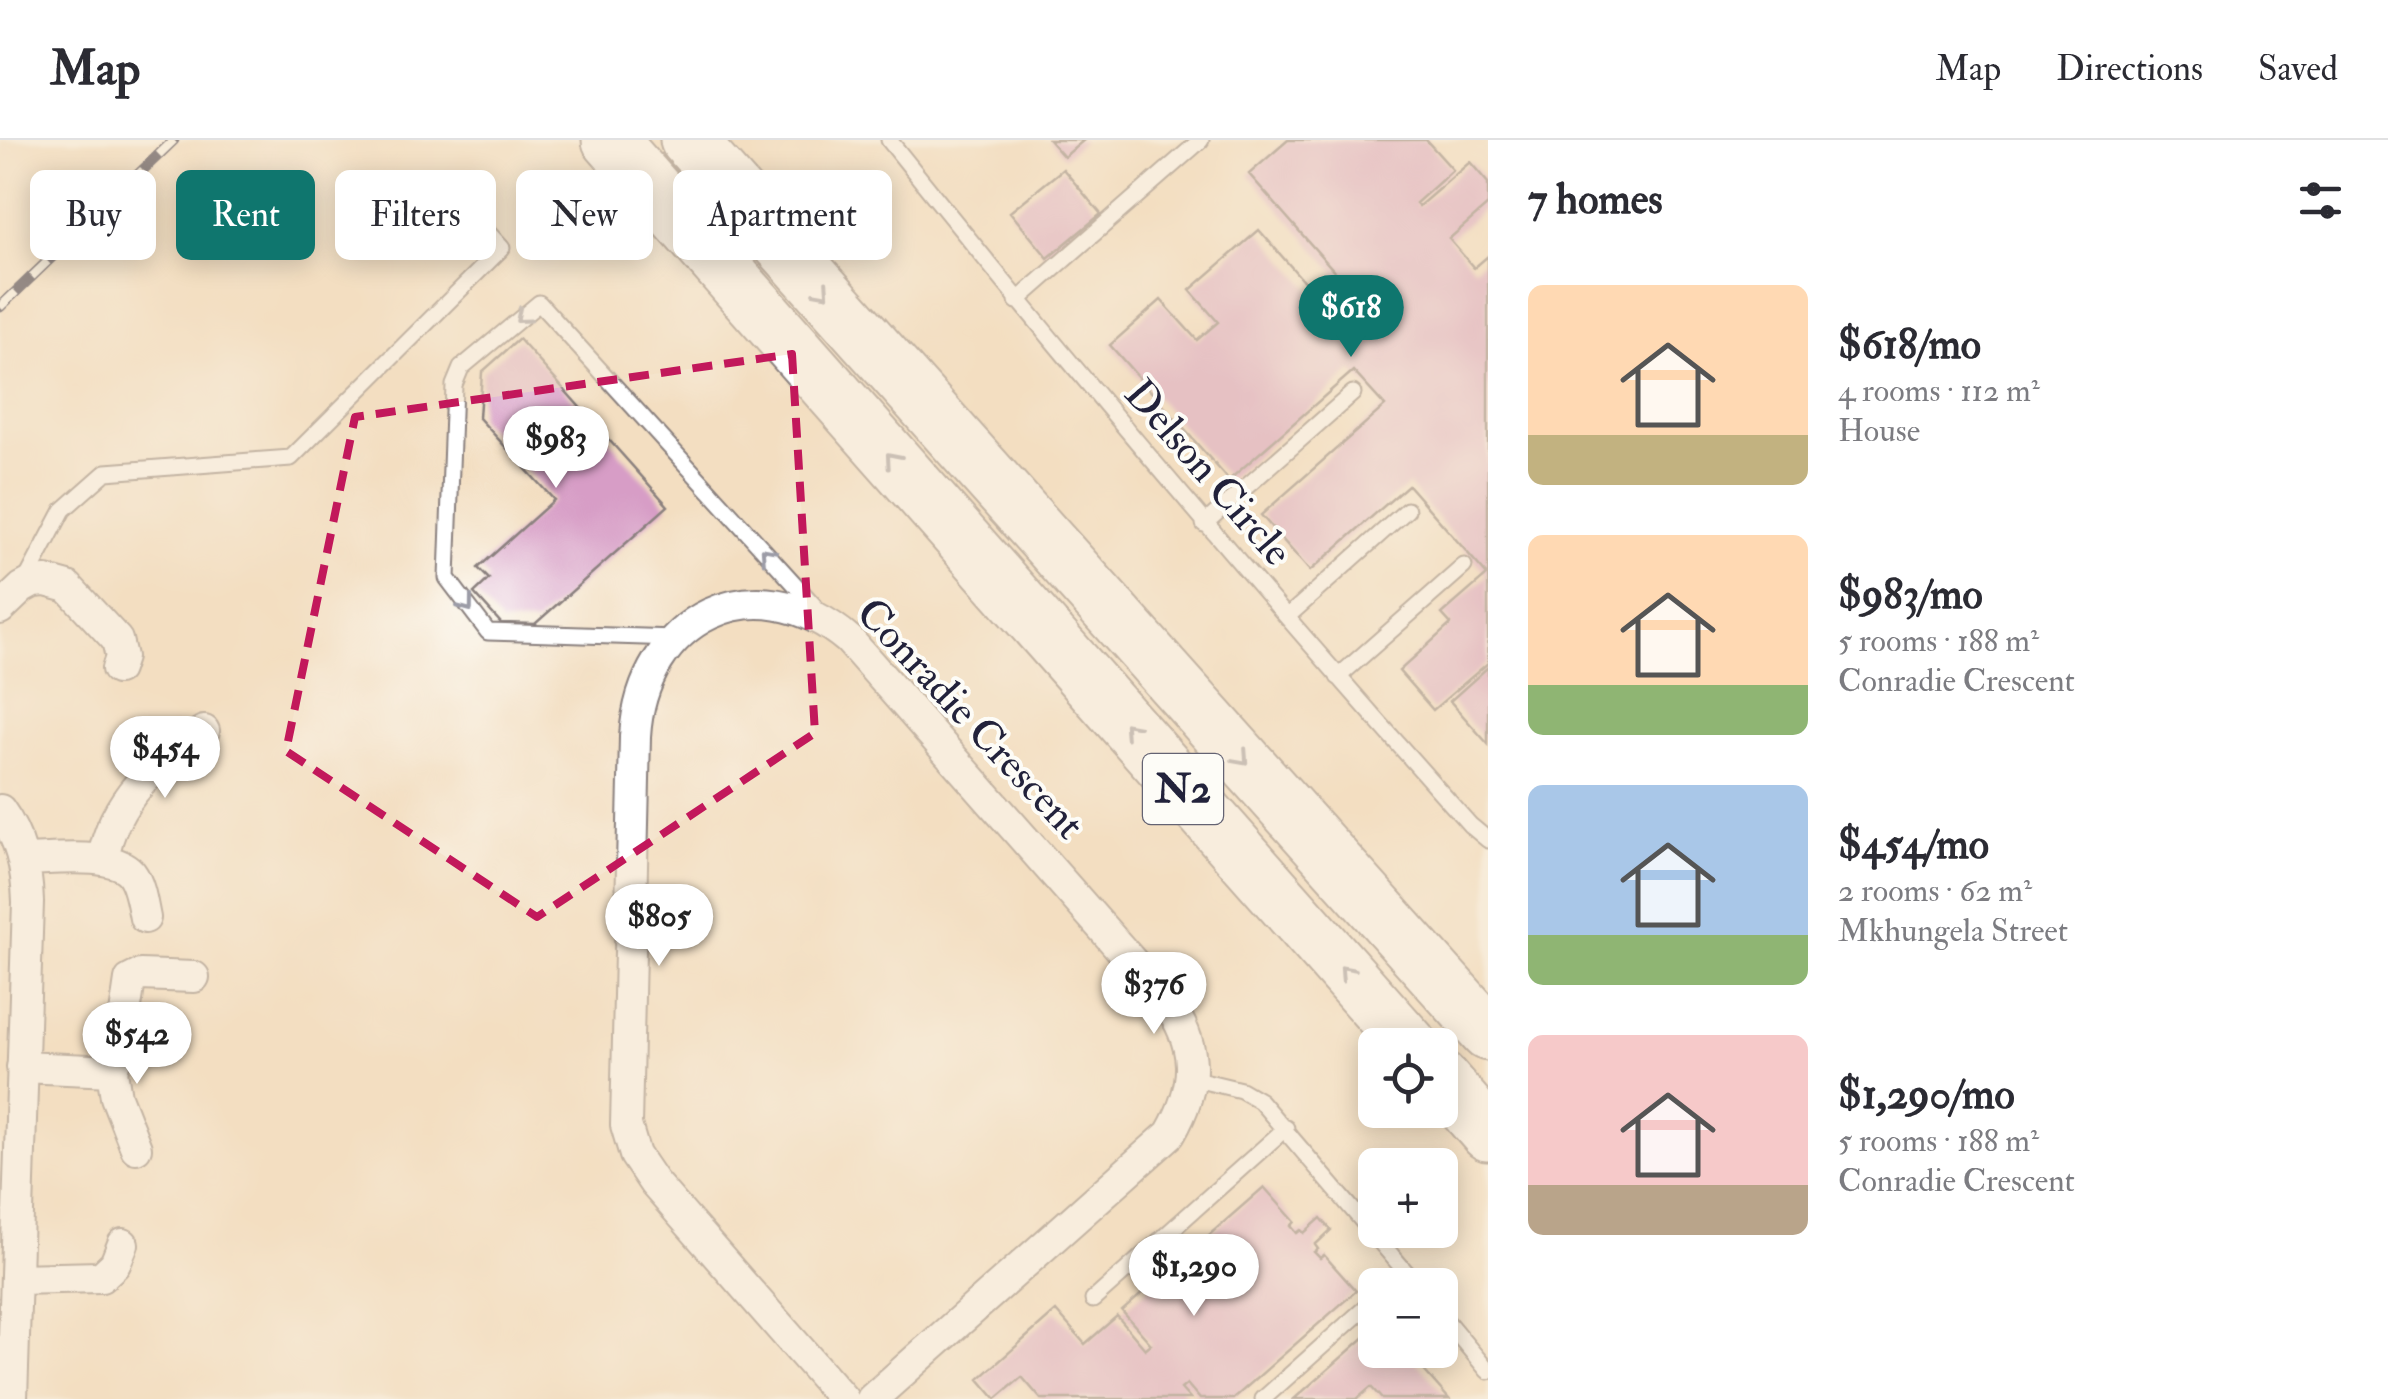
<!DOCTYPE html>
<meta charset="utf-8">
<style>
:root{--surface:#fff;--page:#f7f7f7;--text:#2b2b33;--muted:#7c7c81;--line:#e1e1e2;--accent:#0f766e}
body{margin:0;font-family:"IM FELL Double Pica",serif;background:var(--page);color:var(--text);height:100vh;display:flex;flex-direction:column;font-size:38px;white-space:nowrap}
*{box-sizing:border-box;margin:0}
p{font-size:32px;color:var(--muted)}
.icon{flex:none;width:55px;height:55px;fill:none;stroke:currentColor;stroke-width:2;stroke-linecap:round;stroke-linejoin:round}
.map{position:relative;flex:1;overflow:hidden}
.sheet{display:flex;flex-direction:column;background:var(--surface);width:900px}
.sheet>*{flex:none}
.top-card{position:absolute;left:30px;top:30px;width:950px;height:90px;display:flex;gap:20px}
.tools{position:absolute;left:1358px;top:888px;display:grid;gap:20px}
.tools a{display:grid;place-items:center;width:100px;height:100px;border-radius:15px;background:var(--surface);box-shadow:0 5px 25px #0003;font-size:50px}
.price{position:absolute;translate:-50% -85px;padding:0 22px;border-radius:35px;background:#fff;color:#222;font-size:32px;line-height:65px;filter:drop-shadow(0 2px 5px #0008)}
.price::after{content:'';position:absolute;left:50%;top:60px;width:30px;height:22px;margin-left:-15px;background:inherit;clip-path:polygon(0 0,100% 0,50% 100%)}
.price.current{background:var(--accent);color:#fff}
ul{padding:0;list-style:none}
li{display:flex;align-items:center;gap:30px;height:250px;padding:0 40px}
li span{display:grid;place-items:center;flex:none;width:280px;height:200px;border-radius:15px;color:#555}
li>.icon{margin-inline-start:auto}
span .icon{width:120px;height:120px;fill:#fffc;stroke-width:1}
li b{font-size:42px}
h2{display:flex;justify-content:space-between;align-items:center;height:120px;padding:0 40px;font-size:42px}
.pill{padding:0 35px;border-radius:15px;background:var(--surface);box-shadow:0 5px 25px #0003;font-size:35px;line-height:90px}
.pill.current{background:var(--accent);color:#fff}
header{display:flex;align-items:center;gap:60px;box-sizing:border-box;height:140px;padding:0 50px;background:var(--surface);border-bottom:2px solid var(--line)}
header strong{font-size:48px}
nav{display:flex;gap:55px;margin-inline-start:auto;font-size:35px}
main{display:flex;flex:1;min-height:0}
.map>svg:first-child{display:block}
.building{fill:#d79dc6}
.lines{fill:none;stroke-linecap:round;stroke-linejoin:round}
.lane-casing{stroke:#8a807e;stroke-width:19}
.street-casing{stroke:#8a807e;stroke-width:34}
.highway-casing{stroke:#8a807e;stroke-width:59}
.lane{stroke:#fff;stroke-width:15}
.street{stroke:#fff;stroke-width:30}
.highway{stroke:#fff;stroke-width:55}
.rail-casing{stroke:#22223b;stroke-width:11}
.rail{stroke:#fdfcf7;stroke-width:8;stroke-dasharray:22;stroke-linecap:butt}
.oneway{stroke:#9c9ca7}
.marked{fill:none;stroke:#c2185b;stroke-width:8;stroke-dasharray:20 12;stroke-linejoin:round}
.labels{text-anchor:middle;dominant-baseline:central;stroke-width:8;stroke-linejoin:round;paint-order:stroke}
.shield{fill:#fdfcf7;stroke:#646373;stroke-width:2.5}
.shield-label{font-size:40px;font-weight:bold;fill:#22223b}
.street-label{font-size:42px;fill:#22223b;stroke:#fdfcf7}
</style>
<header>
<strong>Map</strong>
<nav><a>Map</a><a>Directions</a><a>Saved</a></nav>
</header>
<main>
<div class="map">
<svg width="1488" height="1259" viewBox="0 0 1488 1259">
<rect width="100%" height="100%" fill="#fdfcf7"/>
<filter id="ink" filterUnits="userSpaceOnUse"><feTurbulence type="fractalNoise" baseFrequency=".01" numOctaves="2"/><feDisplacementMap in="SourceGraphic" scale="20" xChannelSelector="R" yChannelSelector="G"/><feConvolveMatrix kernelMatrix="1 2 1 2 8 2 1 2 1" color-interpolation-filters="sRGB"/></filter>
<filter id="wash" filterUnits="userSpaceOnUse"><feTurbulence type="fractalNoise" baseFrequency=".0048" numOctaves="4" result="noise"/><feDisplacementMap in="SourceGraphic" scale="40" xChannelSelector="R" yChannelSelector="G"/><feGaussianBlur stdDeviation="2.25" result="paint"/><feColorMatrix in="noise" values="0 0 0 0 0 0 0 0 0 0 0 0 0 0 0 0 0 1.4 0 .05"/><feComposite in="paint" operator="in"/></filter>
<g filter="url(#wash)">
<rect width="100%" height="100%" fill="#f3dec1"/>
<g id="blocks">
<path class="building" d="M1049,0H1084L1064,17Z
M1288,0H1426L1453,30L1416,63L1419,66L1470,22L1488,43V65L1449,99L1474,128L1488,116V523L1433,570L1399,531L1451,484L1442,474L1487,435L1408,345L1310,431L1261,375L1385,266L1353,231L1229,340L1110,205L1161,160L1197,200L1218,182L1190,150L1259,90L1314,153L1336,133L1249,34Z
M1063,29L1101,74L1048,118L1010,72Z
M519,199L668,366L535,484L501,483L474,453L489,439L478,428L554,360L479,278L482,232Z
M1488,527V604L1450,561Z
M1264,1047L1295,1082L1291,1086L1297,1093L1301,1090L1304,1093L1321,1078L1331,1090L1315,1105L1318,1109L1314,1112L1320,1118L1324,1115L1356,1151L1233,1259H1200L1187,1244L1181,1249L1190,1259H1041L1022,1237L996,1259L979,1239L1056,1171L1085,1204L1117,1176L1145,1209L1151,1204L1122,1171Z
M1375,1188V1210H1406L1449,1259H1382L1371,1247L1357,1259H1294Z"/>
</g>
</g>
<g filter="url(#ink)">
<use href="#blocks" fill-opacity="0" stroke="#8a807e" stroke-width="2.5"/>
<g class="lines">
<g class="lane-casing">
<path id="lane" d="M889,0C1076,234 1270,461 1470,685L1488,700
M1017,161L1201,0
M1204,384L1353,253
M24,444L63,370L106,332L291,318L502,108L483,87
M1287,477L1407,370
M675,498L488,492L447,438L454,245L461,228L539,163L820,472
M1338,537L1464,426
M1191,938L1241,950L1260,961L1417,1145
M1093,1160L1286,988
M1440,1173L1488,1231
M1263,1259L1375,1159"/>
</g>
<g class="street-casing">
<path id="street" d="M0,469L22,448L33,442L46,441L68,447L117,500L121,517L117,529
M0,670C20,698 27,728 28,762L12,1259
M103,719C113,659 156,623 204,591
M24,720C51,720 112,711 131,733C140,745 142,764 145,778
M22,927L112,931L122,894L130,840L140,835L194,837
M112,931L116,957L136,1008
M16,1139L101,1137L115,1124L123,1104
M843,1259L654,1043L635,1015L626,985L635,597C642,478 756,420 849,500L1164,858C1199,905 1199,944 1170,994L872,1259"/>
</g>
<g class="highway-casing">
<path id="highway" d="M610,0L1410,905
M688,0L1488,893
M1440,938L1488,993"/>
</g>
<use href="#lane" class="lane"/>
<use href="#street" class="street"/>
<use href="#highway" class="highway"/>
<g class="rail-casing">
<path id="rail" d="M0,167L174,0"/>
</g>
<use href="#rail" class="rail"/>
</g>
<defs><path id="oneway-chevron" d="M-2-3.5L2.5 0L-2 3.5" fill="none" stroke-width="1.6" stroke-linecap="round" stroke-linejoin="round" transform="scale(2.5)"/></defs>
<g class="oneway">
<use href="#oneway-chevron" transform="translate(823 151) rotate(48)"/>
<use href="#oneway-chevron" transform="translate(522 177) rotate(140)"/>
<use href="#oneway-chevron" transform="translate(892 319) rotate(-131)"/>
<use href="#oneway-chevron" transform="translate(767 414) rotate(-132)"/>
<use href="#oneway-chevron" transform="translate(467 465) rotate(53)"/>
<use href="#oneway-chevron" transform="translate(1130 589) rotate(-132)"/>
<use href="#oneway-chevron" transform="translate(1242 618) rotate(48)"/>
<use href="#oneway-chevron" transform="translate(1346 832) rotate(-132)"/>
</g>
</g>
<path d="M0 0H1488V1259H0ZM792,214L815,593L537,777L286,611L355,277Z" fill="#f3dec1" fill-opacity=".55" fill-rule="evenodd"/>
<path class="marked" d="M792,214L815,593L537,777L286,611L355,277Z"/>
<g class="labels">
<rect class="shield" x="1143" y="614" width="80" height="70" rx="8"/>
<g class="shield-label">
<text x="1183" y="649">N2</text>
</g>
<g class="street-label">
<text transform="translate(1208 333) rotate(49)">Delson Circle</text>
<text transform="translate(970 579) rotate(47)">Conradie Crescent</text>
</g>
</g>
</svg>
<div class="tools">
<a><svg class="icon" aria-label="locate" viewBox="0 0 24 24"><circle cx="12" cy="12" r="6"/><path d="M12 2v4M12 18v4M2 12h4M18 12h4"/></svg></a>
<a>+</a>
<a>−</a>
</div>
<b class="price current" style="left:1351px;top:220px">$618</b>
<b class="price" style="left:556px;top:351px">$983</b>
<b class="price" style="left:165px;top:661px">$454</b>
<b class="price" style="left:659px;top:829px">$805</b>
<b class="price" style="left:1154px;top:897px">$376</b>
<b class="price" style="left:137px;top:947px">$542</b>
<b class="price" style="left:1194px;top:1179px">$1,290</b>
<div class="top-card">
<a class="pill">Buy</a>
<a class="pill current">Rent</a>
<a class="pill">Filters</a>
<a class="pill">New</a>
<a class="pill">Apartment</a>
</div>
</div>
<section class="sheet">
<h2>7 homes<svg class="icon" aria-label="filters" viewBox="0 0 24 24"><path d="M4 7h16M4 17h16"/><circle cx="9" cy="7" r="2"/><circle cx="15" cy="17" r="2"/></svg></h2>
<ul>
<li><span style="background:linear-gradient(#ffd9b3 75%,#c2b280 0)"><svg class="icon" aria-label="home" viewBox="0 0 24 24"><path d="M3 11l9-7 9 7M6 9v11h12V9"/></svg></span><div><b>$618/mo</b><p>4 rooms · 112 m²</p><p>House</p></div></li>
<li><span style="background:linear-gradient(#ffd9b3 75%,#8fb573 0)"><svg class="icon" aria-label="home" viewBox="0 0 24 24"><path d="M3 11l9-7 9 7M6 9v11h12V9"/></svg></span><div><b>$983/mo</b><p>5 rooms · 188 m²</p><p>Conradie Crescent</p></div></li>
<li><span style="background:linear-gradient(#a9c7e8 75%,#8fb573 0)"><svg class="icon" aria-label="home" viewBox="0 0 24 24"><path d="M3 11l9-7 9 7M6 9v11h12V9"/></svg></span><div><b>$454/mo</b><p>2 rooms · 62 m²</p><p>Mkhungela Street</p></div></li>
<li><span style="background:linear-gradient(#f6c9c9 75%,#b9a48a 0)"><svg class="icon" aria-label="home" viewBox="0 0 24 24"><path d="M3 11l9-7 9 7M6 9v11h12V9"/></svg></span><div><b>$1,290/mo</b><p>5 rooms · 188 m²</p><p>Conradie Crescent</p></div></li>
</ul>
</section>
</main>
